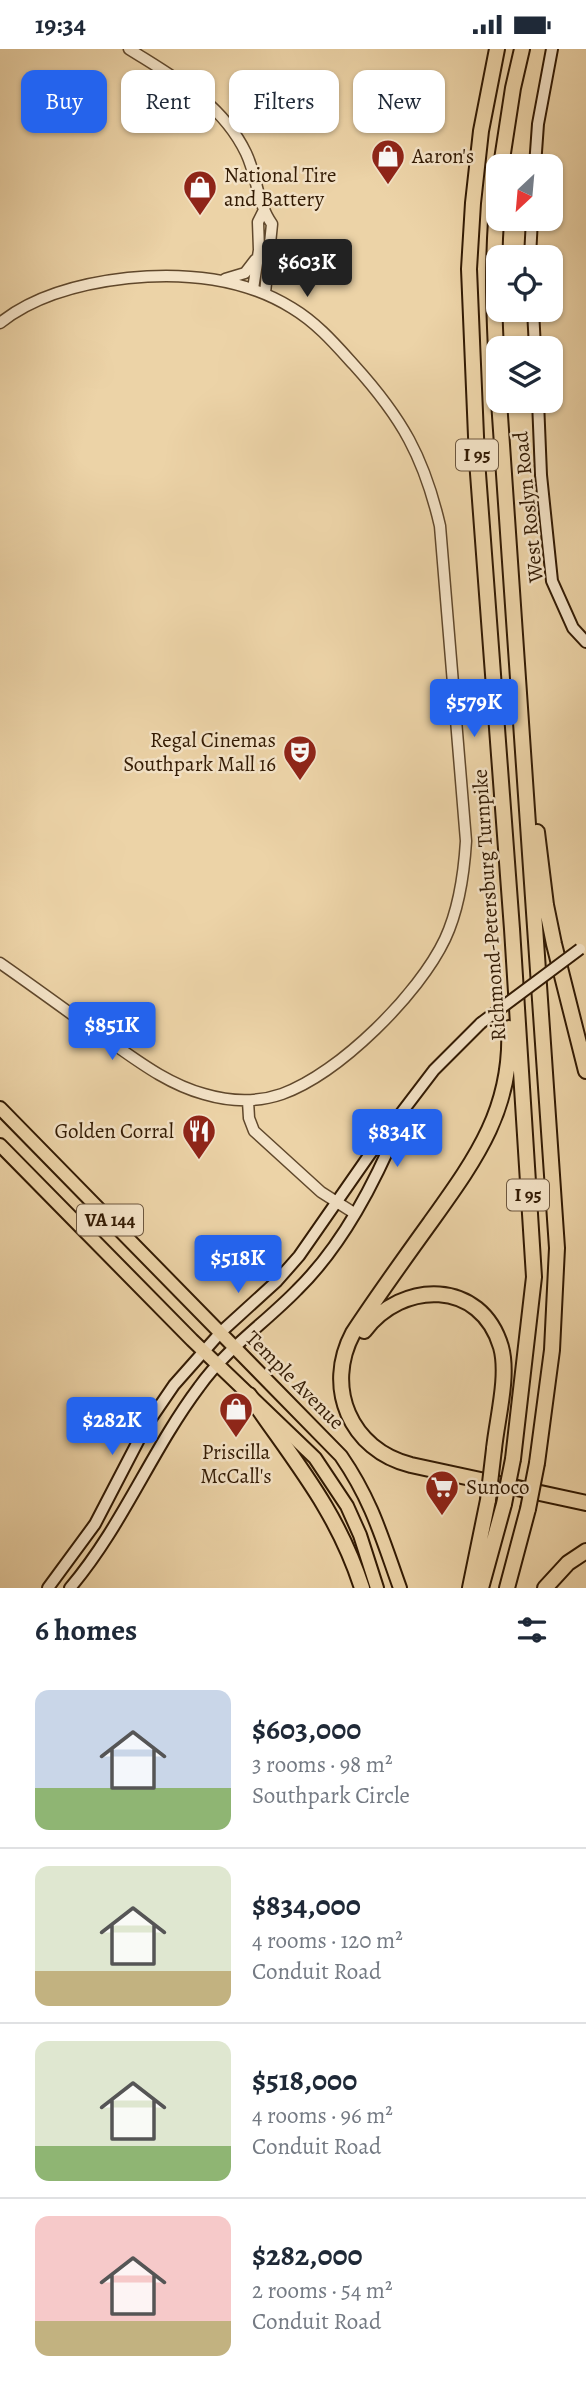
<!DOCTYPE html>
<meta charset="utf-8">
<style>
:root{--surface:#fff;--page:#f2f2f3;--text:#1f2937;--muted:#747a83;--line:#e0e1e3;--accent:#2563eb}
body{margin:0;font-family:Alegreya,serif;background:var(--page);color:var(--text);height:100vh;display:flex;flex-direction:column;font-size:26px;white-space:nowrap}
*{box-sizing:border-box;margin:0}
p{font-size:23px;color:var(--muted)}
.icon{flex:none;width:38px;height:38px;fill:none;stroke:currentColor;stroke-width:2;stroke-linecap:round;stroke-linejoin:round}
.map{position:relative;height:1539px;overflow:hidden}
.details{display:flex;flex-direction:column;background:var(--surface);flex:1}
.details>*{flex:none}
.guide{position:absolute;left:21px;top:21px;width:544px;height:63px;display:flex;gap:14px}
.needle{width:46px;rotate:206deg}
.controls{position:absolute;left:486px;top:105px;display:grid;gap:14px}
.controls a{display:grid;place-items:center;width:77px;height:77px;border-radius:14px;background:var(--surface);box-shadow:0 2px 5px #0004;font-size:35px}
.price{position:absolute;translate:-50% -60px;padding:0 16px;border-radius:7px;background:var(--accent);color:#fff;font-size:23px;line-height:46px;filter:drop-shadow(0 2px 4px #0008)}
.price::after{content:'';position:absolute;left:50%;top:42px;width:21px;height:16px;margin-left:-10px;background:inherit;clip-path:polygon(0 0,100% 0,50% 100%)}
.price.active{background:#222;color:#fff}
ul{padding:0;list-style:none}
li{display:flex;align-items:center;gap:21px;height:175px;padding:0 35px}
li+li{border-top:2px solid var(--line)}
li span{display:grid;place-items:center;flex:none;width:196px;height:140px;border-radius:14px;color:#555}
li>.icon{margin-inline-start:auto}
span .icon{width:84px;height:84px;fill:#fffc;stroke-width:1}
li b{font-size:30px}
h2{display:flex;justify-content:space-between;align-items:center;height:84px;padding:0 35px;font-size:30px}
.chip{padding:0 24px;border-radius:14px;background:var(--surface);box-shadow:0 2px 5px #0004;font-size:24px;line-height:63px}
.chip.active{background:var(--accent);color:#fff}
.status{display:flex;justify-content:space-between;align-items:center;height:49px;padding:0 35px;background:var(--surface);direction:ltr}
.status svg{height:19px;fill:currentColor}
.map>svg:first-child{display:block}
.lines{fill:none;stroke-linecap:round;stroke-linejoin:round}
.tertiary-casing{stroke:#60482c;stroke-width:13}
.secondary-casing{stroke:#321a03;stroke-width:14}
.primary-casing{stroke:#321a03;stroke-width:16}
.motorway-casing{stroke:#321a03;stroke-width:18}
.tertiary{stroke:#f3e2c6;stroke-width:10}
.secondary{stroke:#f3e2c6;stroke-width:10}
.primary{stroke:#ecd3a7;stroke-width:12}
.motorway{stroke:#ecd3a7;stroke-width:14}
.secondary-bridge-casing{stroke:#321a03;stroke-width:14;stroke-linecap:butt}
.motorway-bridge-casing{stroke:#321a03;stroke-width:18;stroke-linecap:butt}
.secondary-bridge{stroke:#f3e2c6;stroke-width:10}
.motorway-bridge{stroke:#ecd3a7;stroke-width:14}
.labels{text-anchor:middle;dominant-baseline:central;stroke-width:5;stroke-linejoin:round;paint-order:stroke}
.shield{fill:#f3e2c6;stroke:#6c563e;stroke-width:2}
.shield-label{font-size:19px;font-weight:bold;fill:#321a03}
.poi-label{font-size:21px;fill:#321a03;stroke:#f3e2c6;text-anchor:start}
.street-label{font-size:21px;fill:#321a03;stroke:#f3e2c6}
</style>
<div class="status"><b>19:34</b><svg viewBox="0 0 49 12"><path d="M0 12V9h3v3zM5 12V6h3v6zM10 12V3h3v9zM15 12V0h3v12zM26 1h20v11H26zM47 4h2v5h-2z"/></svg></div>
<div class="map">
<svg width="586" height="1539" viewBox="0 0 586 1539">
<rect width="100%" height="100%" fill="#ecd3a7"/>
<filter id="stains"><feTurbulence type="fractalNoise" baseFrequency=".00286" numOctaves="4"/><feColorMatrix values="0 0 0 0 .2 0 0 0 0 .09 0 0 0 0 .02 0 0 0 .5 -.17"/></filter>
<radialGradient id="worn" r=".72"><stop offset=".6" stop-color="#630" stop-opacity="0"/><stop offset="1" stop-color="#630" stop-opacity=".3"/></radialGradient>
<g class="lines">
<g class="tertiary-casing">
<path id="tertiary" d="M129,0C175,29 222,54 246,104C257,127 257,154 272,175L265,244
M225,230L245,224L255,211
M253,240L259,201L258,173L263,163
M0,274C36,245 83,234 128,229C184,223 244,229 292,259C317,274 335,295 354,316C402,369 424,408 440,477L466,792C464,825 459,860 445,890C419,945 340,1024 282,1045C256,1054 231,1053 204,1045C164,1034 133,1008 99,985C66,961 33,937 0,914
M248,1052L249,1069L254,1082L321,1143L354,1164"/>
</g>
<g class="secondary-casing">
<path id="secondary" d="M535,117L538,75L552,0
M530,208L532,170
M533,261L535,299
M538,352L541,426L552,532L573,579L586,593
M48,1539L95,1475L146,1377L174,1336L221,1283L277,1232L299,1207L370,1105L434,1021L481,974
M70,1539C122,1478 151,1402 199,1338C226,1300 265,1274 297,1241C343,1196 375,1133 400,1074"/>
</g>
<g class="primary-casing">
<path id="primary" d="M0,1059L341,1407C372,1452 382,1489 400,1539
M0,1096L192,1291L315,1409L347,1457L360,1486L377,1539"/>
</g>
<g class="motorway-casing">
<path id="motorway" d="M497,0L481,82L473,154L469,220L477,411L512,880L534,1228L513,1410
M501,117L513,39L522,0
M499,138C491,209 494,279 499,350
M499,352L557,1199L552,1301L537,1414
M537,783L546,856L554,895L586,1022
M509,979C513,1060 475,1111 430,1174C404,1210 378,1246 353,1284C324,1338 350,1401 411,1416L586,1454
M364,1282C402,1231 481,1230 501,1298C509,1327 497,1370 494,1400
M249,1346C294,1412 337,1461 362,1539
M470,1539L488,1451
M481,1539L504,1455
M507,1539L528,1460
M545,1539L568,1514L586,1502"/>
</g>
<use href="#tertiary" class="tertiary"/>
<use href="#secondary" class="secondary"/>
<use href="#primary" class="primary"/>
<use href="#motorway" class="motorway"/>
<g class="secondary-bridge-casing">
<path id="secondary-bridge" d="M481,974L580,900"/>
</g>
<g class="motorway-bridge-casing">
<path id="motorway-bridge" d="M488,1451L494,1400
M504,1455L513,1410
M528,1460L537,1414"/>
</g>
<use href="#secondary-bridge" class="secondary-bridge"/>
<use href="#motorway-bridge" class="motorway-bridge"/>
</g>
<defs>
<g id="shop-pin" transform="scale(1.75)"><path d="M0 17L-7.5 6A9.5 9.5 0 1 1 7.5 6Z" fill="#8f2418" stroke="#f3e2c6"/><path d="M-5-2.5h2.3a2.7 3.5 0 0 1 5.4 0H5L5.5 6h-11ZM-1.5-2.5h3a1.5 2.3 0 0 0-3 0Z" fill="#fff"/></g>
<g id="theatre-pin" transform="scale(1.75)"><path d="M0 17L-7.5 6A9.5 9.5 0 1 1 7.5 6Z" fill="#8f2418" stroke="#f3e2c6"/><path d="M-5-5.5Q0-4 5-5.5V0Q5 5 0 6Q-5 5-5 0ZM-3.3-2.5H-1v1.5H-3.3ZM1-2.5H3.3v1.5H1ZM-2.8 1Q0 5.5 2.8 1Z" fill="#fff"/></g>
<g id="restaurant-pin" transform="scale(1.75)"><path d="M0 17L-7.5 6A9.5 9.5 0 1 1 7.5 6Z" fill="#8f2418" stroke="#f3e2c6"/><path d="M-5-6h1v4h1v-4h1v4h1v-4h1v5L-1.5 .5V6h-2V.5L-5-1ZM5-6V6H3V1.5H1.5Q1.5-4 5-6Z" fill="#fff"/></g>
<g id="supermarket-pin" transform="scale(1.75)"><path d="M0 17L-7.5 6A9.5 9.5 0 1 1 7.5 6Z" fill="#8f2418" stroke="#f3e2c6"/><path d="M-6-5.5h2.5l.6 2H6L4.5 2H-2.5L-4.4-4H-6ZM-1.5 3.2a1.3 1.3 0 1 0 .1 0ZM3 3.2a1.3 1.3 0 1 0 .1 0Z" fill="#fff"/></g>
</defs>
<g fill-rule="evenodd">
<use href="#shop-pin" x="388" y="107"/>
<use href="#shop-pin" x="200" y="138"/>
<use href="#theatre-pin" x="300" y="703"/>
<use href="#restaurant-pin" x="199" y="1082"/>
<use href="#shop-pin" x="236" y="1360"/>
<use href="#supermarket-pin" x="442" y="1438"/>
</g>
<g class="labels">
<g class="shield">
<rect x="456" y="390.5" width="42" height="31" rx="5"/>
<rect x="507" y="1130.5" width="42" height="31" rx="5"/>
<rect x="77" y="1155.5" width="66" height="31" rx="5"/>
</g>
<g class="shield-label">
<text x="477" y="406">I 95</text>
<text x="528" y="1146">I 95</text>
<text x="110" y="1171">VA 144</text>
</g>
<g class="poi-label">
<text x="412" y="107">Aaron's</text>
<text x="224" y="126">National Tire<tspan x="224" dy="24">and Battery</tspan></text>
<text x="276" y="691" text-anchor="end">Regal Cinemas<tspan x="276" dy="24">Southpark Mall 16</tspan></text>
<text x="174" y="1082" text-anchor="end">Golden Corral</text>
<text x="236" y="1403" text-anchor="middle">Priscilla<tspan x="236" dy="24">McCall's</tspan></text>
<text x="466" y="1438">Sunoco</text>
</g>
<g class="street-label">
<text transform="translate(528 458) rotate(-96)">West Roslyn Road</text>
<text transform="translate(489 856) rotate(-94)">Richmond-Petersburg Turnpike</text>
<text transform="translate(295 1331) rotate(45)">Temple Avenue</text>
</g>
</g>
<rect width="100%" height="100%" filter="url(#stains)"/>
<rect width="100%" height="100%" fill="url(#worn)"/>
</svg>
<div class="controls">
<a><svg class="needle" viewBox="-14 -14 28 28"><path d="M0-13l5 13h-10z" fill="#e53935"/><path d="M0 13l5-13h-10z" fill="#747a83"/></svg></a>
<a><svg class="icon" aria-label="locate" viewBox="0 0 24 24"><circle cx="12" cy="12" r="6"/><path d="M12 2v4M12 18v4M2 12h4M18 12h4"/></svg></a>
<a><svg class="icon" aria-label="layers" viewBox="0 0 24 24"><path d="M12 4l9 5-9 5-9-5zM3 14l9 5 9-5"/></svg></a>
</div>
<b class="price active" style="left:307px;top:250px">$603K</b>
<b class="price" style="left:474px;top:690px">$579K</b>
<b class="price" style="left:112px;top:1013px">$851K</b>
<b class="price" style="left:397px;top:1120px">$834K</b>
<b class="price" style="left:238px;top:1246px">$518K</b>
<b class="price" style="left:112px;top:1408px">$282K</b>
<div class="guide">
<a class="chip active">Buy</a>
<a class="chip">Rent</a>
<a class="chip">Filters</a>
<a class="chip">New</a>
</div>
</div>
<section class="details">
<h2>6 homes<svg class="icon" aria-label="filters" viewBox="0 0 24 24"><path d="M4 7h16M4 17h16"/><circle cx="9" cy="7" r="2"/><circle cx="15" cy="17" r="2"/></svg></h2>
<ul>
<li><span style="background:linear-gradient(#c9d6e8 70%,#8fb573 0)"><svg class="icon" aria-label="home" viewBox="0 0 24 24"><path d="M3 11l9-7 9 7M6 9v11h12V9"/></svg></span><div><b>$603,000</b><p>3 rooms · 98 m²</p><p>Southpark Circle</p></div></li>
<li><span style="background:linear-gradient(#dfe7d0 75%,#c2b280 0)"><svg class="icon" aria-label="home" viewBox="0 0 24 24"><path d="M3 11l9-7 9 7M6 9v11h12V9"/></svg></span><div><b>$834,000</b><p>4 rooms · 120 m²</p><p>Conduit Road</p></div></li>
<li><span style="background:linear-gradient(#dfe7d0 75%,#8fb573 0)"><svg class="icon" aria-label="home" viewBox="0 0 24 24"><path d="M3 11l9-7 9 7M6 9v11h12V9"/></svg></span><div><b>$518,000</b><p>4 rooms · 96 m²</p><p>Conduit Road</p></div></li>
<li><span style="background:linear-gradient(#f6c9c9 75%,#c2b280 0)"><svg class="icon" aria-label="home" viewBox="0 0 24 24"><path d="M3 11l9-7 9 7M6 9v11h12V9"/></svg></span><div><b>$282,000</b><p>2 rooms · 54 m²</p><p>Conduit Road</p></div></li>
</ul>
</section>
